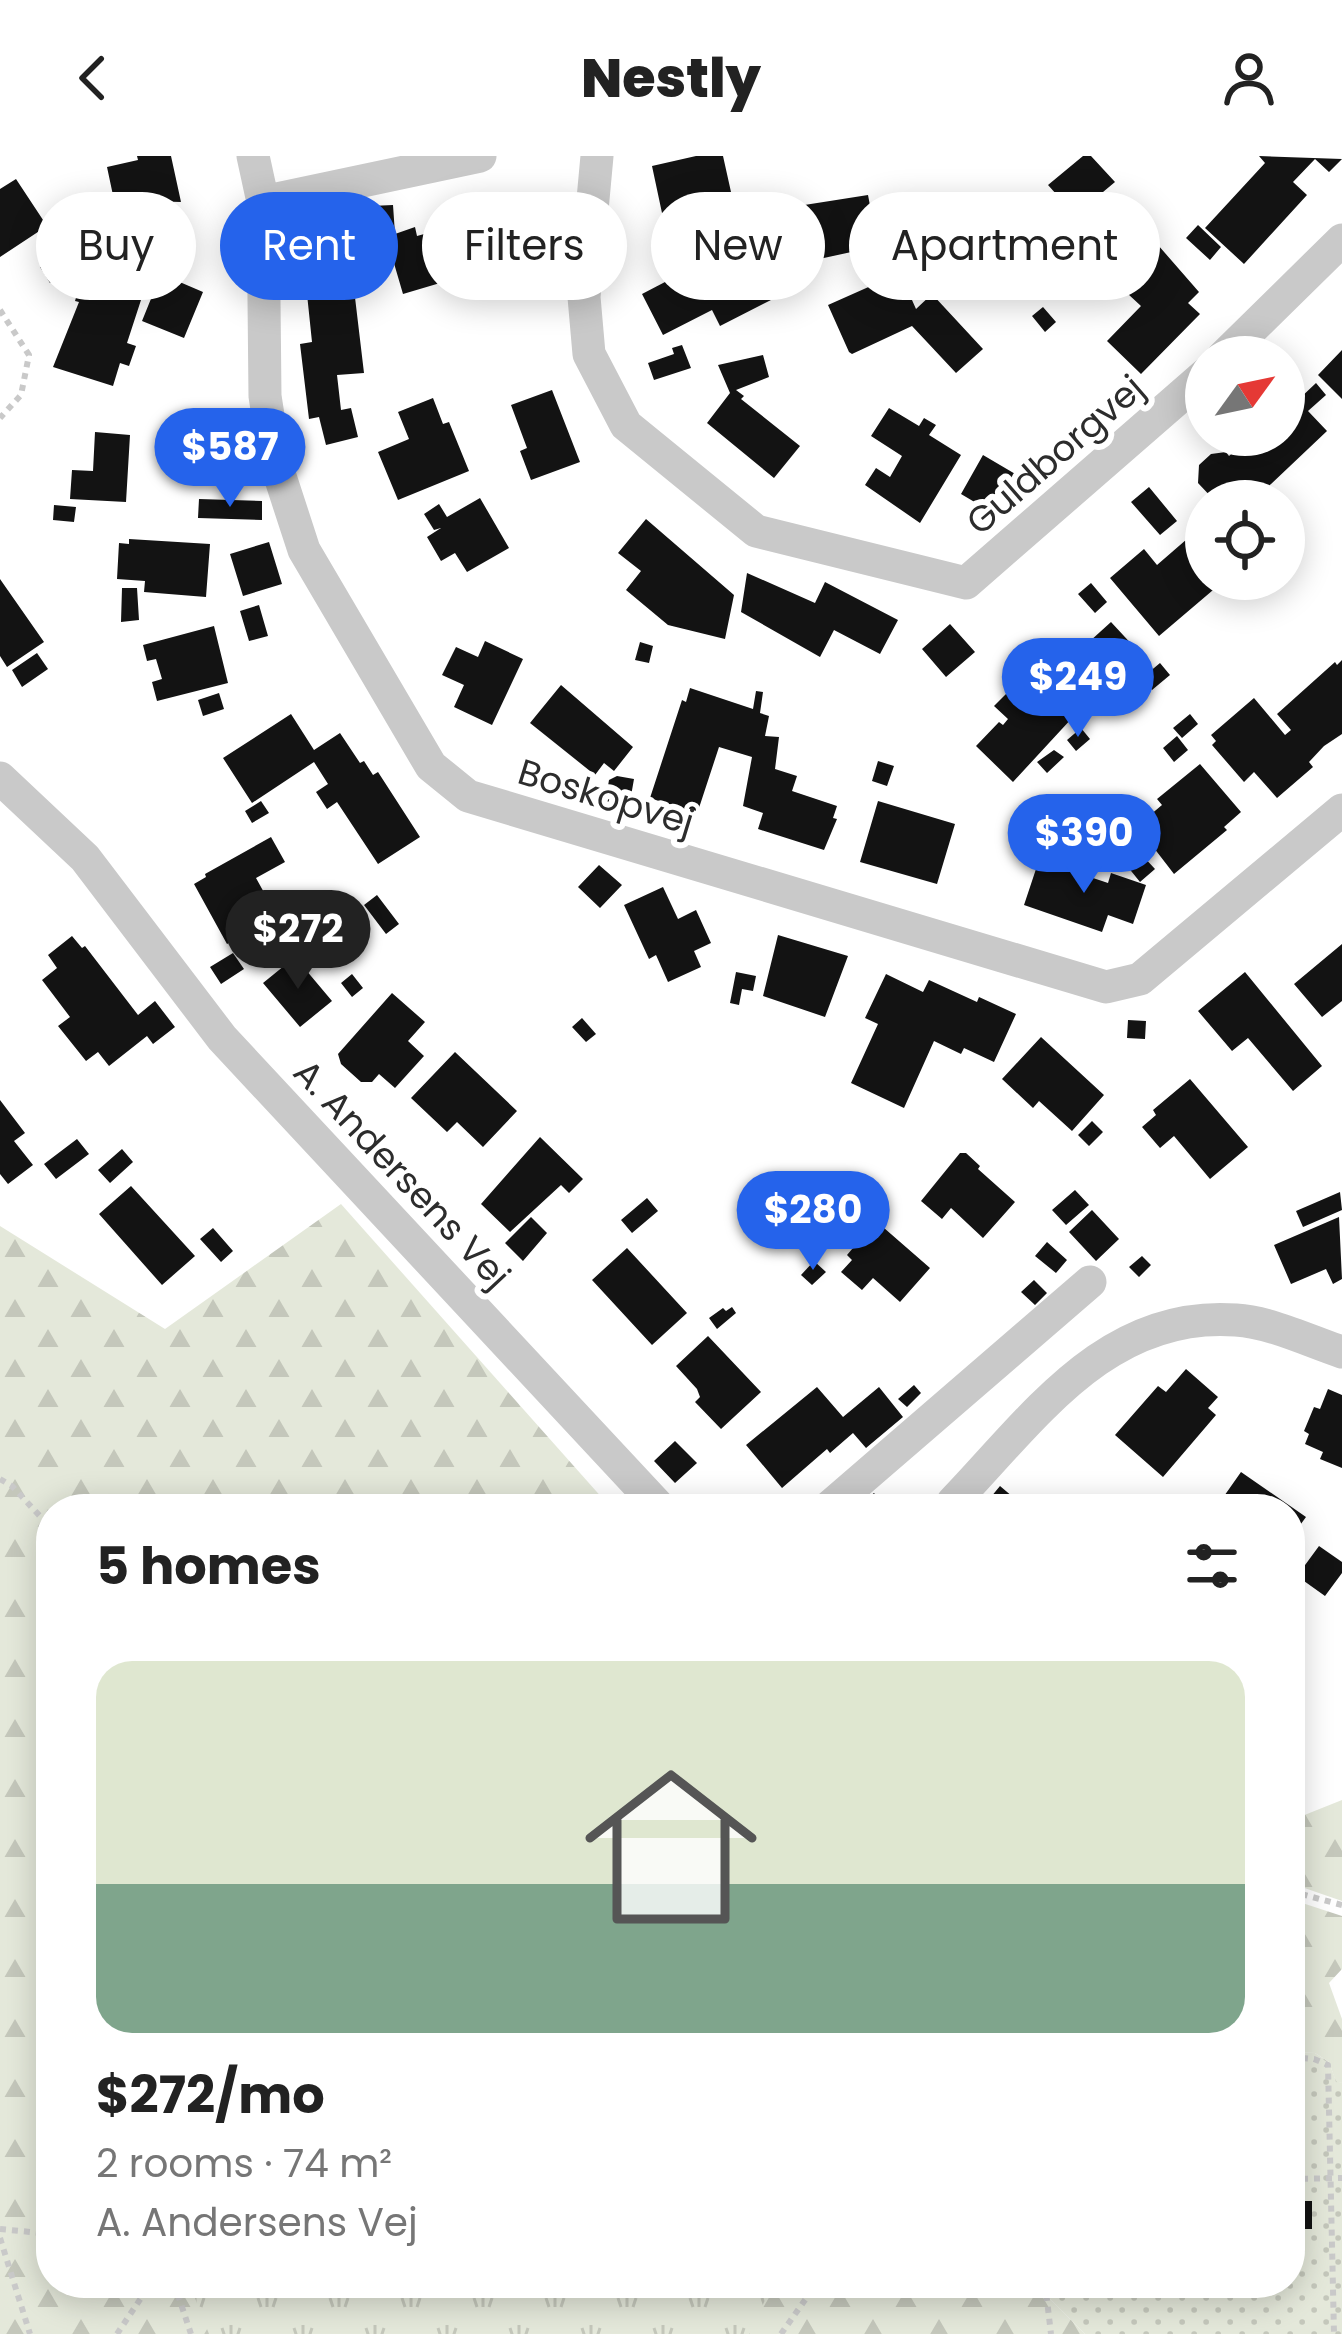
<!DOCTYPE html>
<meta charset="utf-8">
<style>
:root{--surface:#fff;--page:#f2f2f2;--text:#222;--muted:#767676;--accent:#2563eb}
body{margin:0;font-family:Poppins,sans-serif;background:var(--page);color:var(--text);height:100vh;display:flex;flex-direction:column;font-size:45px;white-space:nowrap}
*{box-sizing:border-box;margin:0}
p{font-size:39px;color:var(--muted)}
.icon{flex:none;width:66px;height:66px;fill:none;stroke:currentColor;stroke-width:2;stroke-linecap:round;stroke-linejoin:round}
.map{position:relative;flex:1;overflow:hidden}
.details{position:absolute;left:36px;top:1338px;width:1269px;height:804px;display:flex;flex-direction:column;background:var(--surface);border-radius:48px;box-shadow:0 6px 30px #0003}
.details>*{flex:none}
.banner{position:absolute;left:36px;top:36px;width:1272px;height:108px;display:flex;gap:24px}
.needle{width:78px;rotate:57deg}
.buttons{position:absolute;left:1185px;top:180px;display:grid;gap:24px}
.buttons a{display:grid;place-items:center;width:120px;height:120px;border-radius:50%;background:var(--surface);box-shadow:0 6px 30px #0003;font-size:60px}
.price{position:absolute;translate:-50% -102px;padding:0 27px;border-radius:42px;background:var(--accent);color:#fff;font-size:39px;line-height:78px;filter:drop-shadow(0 3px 6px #0008)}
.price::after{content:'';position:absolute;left:50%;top:72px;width:36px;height:27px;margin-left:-18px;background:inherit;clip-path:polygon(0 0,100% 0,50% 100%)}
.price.active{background:#222;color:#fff}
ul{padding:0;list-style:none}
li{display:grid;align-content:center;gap:24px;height:636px;padding:0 60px}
li span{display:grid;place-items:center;height:372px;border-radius:36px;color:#555}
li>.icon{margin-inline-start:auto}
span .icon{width:216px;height:216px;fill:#fffc;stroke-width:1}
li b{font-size:51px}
h2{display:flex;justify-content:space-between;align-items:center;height:144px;padding:0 60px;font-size:51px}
.tag{padding:0 42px;border-radius:54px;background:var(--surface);box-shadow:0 6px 30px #0003;font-size:42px;line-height:108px}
.tag.active{background:var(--accent);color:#fff}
header{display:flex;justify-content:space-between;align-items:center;height:156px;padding:0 60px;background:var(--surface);font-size:54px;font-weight:800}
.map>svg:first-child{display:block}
.grass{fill:url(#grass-dots)}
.forest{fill:url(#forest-firs)}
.park{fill:url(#park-tufts)}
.building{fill:#131313}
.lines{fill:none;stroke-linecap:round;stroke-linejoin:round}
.path{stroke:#c9c9c9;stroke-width:6;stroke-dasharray:6 6;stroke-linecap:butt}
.minor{stroke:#c9c9c9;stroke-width:33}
.labels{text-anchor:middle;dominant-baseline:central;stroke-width:12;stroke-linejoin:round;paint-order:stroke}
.street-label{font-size:36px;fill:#2c2c2c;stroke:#fff}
</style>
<header><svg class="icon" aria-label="back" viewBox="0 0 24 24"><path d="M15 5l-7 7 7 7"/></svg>Nestly<svg class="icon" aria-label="person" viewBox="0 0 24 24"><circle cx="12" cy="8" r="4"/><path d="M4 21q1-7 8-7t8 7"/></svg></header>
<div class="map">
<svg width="1342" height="2178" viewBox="0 0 1342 2178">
<defs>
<pattern id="grass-dots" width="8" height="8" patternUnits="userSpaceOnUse" patternTransform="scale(3)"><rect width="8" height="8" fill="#e4e8da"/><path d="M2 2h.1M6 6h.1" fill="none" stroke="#c4c7bb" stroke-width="1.8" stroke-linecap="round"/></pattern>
<pattern id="forest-firs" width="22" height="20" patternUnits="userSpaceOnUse" patternTransform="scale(3)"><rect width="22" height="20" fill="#e4e8da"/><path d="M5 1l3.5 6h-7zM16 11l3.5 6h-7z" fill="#c4c7bb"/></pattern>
<pattern id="park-tufts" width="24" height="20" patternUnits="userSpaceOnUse" patternTransform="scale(3)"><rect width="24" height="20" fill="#e4e8da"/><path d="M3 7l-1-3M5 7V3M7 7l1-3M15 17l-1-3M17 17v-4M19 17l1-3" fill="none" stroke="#c4c7bb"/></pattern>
</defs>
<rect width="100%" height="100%" fill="#fff"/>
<path class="grass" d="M1290,1896L1315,1897L1329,1906L1336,1925L1342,1927V2178H1085L1034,2127H1290Z"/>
<path class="forest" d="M341,1048L612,1353H51V2127H1034L1085,2178H0V1070L165,1173Z
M1342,1644V1745L1290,1727V1657L1302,1660Z
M1290,1743L1342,1760V1813L1329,1827L1342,1863V1927L1336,1926L1329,1906L1315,1897L1290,1896Z"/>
<path class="park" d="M211,2127H773L749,2178H209L193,2137Z"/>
<path class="building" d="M137,0H171L181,46L114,44L107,11L138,4Z
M696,0H723L733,45L662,57L652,10Z
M1083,0H1091L1115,26L1103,36L1115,49L1052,105L1021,71L1057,39L1048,29Z
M1259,0L1342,3L1329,16L1315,3L1293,26L1307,39L1244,108L1205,72L1265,7Z
M16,23L47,70L0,101V33Z
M868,39L872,60L877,59L880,71H875L879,90L810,105L798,50Z
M393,49L395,78L415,71L417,80L453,70L467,119L403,138L386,80L376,83L371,50Z
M538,49L548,97L478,109L475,97L484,95L477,62Z
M1198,69L1221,91L1210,104L1186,82Z
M1158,89L1199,136L1188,147L1200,158L1141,218L1107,185L1141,150L1128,138L1151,115L1142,106Z
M71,90L82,106L50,127L40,111Z
M713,101L722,118L750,104L771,144L720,170L712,154L663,179L642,138Z
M900,117L916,153L932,138L983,193L956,217L912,170L852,198L849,196L828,149Z
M161,118L203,136L184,182L142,165Z
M370,118L376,129L360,138L353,127Z
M81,125L141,144L127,187L136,190L129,210L120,207L113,230L53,211L79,146L75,145Z
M354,133L364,217L337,219L341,254L351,252L358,281L326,289L319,261L309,263L300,188L312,186L307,138Z
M1043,151L1056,166L1045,176L1032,160Z
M682,189L691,212L654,224L648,207L674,198L672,192Z
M1342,194V243L1318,219Z
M763,199L769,221L736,234L744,240L741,243L800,290L774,322L707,267L730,237L718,209Z
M1316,227L1326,239L1308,255L1327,275L1253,345H1215L1198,327L1199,309L1211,298L1226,296L1229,300L1252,279H1284V229L1298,244Z
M552,234L580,306L531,324L520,295L527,292L511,249Z
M433,242L443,268L449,266L469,315L398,344L378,296L409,283L398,256Z
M889,252L919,270L924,262L936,269L929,279L961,299L920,367L865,329L876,312L890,321L902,300L871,280Z
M95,276L130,279L126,346L70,343L72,314L93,315Z
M983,299L1017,319L1006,337L1000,333L988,354L961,338Z
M1149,331L1177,365L1160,379L1131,346Z
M480,342L509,392L467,416L455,397L441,405L427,381L441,372L434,374L424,358L439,348L447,361Z
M199,343L262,345V364L198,362Z
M54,349L76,351L74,366L53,364Z
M646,363L734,439L725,483L668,469L626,434L641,415L618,397Z
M129,383L210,388L206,441L144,436L145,425L117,423L119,387L129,388Z
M1187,383L1206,405V423H1226L1159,480L1110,422L1144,393L1157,409Z
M269,386L282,428L243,440L230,398Z
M747,417L815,447L825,426L898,464L880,498L834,474L820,501L741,456Z
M0,423L44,486L7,511L0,500Z
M1091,427L1107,446L1095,457L1078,438Z
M122,432H137L139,464L121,466Z
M259,449L268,480L249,485L240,455Z
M1111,466L1149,507L1095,557L1057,515Z
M950,468L975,496L946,521L922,493Z
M214,470L228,527L157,545L152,526L162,523L156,503L147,505L143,489Z
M485,485L523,503L492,569L454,551L464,529L442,519L456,491L478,501Z
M640,486L653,490L649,507L635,504Z
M37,497L48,513L22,531L12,514Z
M1342,504V578L1324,590L1309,606L1313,611L1277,642L1254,616L1244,626L1212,589L1216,585L1211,579L1254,542L1285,579L1291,574L1277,558L1335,506L1337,509Z
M1160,507L1170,519L1152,534L1142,522Z
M561,529L633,591L614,615L604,607L595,619L530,567Z
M1015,529L1040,553L1052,541L1073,561L1013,626L976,590L999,566L1003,569L1008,563L994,550Z
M690,532L753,553L756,535L763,536L760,557L769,560L765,580L779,581L775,613L797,620L792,635L837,650L833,662L837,663L824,694L758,673L763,657L743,650L752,601L719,591L697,658L650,642L682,544L686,546Z
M219,537L224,553L203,560L198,544Z
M291,558L314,594L340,577L360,607L364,605L373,619L378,616L420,681L378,708L337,646L327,653L316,636L328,628L314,606L252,647L223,602Z
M1190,558L1198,568L1182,582L1173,572Z
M1081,572L1090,583L1076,595L1067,584Z
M1177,580L1188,594L1174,606L1163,592Z
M1054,594L1064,601L1047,617L1037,606Z
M878,605L894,610L887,630L872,625Z
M1200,608L1241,656L1224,671L1227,674L1174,718L1137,670L1162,649L1157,643Z
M617,620L634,623L628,657L604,653L609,624Z
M261,645L269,657L252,667L245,655Z
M878,645L955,668L937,728L860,706Z
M1103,657L1155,713L1140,726L1119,700L1114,704L1088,670Z
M271,681L285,706L256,722L277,760L227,788L194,728L206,721L205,718Z
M1039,704L1108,727L1111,717L1146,729L1133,768L1108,759L1102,776L1024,749Z
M599,709L622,729L600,752L578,731Z
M663,731L678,763L696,754L711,787L694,795L701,811L668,826L656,799L649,803L624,749Z
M377,739L399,768L386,778L364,749Z
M778,779L848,800L825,861L763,840Z
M72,780L82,792L85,790L138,859L155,845L175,871L153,888L147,880L109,910L98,896L86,905L58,870L70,861L42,824L57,812L48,799Z
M1342,788V845L1322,861L1294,828Z
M233,797L244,813L221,828L210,811Z
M295,801L332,845L300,871L263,827Z
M736,816L756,820L753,835L742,833L739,849L730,847Z
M1245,816L1322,910L1293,935L1248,882L1232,895L1198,855Z
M352,818L363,832L352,841L341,827Z
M886,818L923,836L929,824L977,846L979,841L1016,858L994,906L964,892L961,898L934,885L904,952L851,927L878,868L865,862Z
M392,837L425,866L408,885L424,900L395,932L379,918L372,926H361L341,908L338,898Z
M582,862L596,878L586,886L572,871Z
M1128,864L1146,865L1145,883L1127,882Z
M1041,881L1104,939L1072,975L1039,945L1033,952L1002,923Z
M455,896L517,955L483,991L457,966L447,976L411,942Z
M1190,923L1248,991L1210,1023L1174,980L1160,992L1142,971L1156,959L1153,954Z
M0,944L25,977L14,985L33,1009L8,1028L0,1018Z
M1092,965L1103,976L1089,990L1078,979Z
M540,981L583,1023L569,1037L561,1029L510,1076L481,1048Z
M77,983L89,998L56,1023L44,1008Z
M122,993L133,1006L110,1027L98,1014Z
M960,997H966L980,1010L978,1013L1015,1046L983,1082L951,1052L942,1063L921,1045Z
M131,1030L195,1100L162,1129L99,1058Z
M1075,1034L1089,1049L1066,1069L1052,1054Z
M1340,1036L1342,1054L1303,1071L1296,1055Z
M647,1042L658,1055L632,1077L621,1064Z
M1092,1054L1119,1083L1096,1105L1069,1076Z
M531,1061L547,1077L523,1105L505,1087Z
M1339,1061L1342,1123L1333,1128L1326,1113L1291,1128L1274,1089Z
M876,1065L930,1112L900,1146L873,1122L862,1134L841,1116L852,1104L847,1099Z
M213,1072L233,1095L221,1106L200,1083Z
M1047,1086L1067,1104L1056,1117L1035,1100Z
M627,1092L687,1157L652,1189L592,1124Z
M1142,1100L1151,1109L1139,1121L1129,1111Z
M814,1105L826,1116L812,1129L801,1119Z
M1034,1124L1047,1137L1035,1149L1021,1136Z
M732,1151L736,1157L717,1173L709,1162L723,1152L726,1155Z
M708,1180L761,1236L721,1273L695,1246L700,1241L697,1233L676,1210Z
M1186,1213L1218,1241L1208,1252L1216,1259L1163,1321L1115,1279L1158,1230L1166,1236Z
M914,1229L921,1237L907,1251L898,1243Z
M817,1231L843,1261L879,1231L903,1261L866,1292L853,1277L830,1297L827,1293L782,1332L746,1289Z
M1328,1233L1342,1239V1312L1320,1303L1323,1296L1305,1288L1309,1278L1304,1275L1314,1251L1320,1253Z
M675,1285L697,1307L675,1327L654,1305Z
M1241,1316L1306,1361L1290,1383V1353H1215Z
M1000,1330L1027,1353H981Z
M874,1337L887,1353H854Z
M1319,1390L1342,1406V1417L1325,1440L1297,1420Z
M1296,2045H1312V2073H1296Z"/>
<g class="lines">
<path class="path" d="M0,154L29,199L21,239L0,262
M0,1323L12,1330L51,1372
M1290,1735L1342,1749
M1290,1901L1314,1903L1328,1909L1334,2178
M1290,2023L1342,2022
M0,2073L51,2078
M0,2082L30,2178
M174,2127L191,2178
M1045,2127L1051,2178
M117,2178L151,2127
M781,2178L817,2127"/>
<path class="minor" d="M253,0L263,46L265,240L275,305L304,394L431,610L468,640L1106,831L1140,823L1342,654
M597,0L584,141L589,198L626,269L756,375L966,427L1206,218
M263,46L480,0
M1223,201L1342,84
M0,622L85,702L222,882L661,1353
M827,1353L1090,1126
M950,1353L953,1346C1033,1263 1106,1154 1236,1164C1270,1166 1309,1185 1342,1196"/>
</g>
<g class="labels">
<g class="street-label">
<text transform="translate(1055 299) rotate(-41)">Guldborgvej</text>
<text transform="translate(606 641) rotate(17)">Boskopvej</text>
<text transform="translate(402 1018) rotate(47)">A. Andersens Vej</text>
</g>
</g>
</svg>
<div class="buttons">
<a><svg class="needle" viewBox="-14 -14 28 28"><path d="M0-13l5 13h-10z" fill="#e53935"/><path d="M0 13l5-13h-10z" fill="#767676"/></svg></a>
<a><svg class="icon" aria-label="locate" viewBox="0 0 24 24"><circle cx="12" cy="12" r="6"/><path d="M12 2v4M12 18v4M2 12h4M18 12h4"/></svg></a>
</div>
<b class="price" style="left:230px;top:354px">$587</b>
<b class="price" style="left:1078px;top:584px">$249</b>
<b class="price" style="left:1084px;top:740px">$390</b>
<b class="price active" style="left:298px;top:836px">$272</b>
<b class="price" style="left:813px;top:1117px">$280</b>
<div class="banner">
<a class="tag">Buy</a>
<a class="tag active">Rent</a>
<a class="tag">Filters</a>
<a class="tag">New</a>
<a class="tag">Apartment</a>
</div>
<section class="details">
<h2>5 homes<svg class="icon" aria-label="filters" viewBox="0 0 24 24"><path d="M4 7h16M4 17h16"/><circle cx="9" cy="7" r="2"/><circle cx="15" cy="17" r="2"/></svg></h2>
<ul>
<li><span style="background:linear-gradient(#dfe7d0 60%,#7fa58c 0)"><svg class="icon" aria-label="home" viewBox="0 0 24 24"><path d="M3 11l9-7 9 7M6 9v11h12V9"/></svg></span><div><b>$272/mo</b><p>2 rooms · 74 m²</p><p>A. Andersens Vej</p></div></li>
</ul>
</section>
</div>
